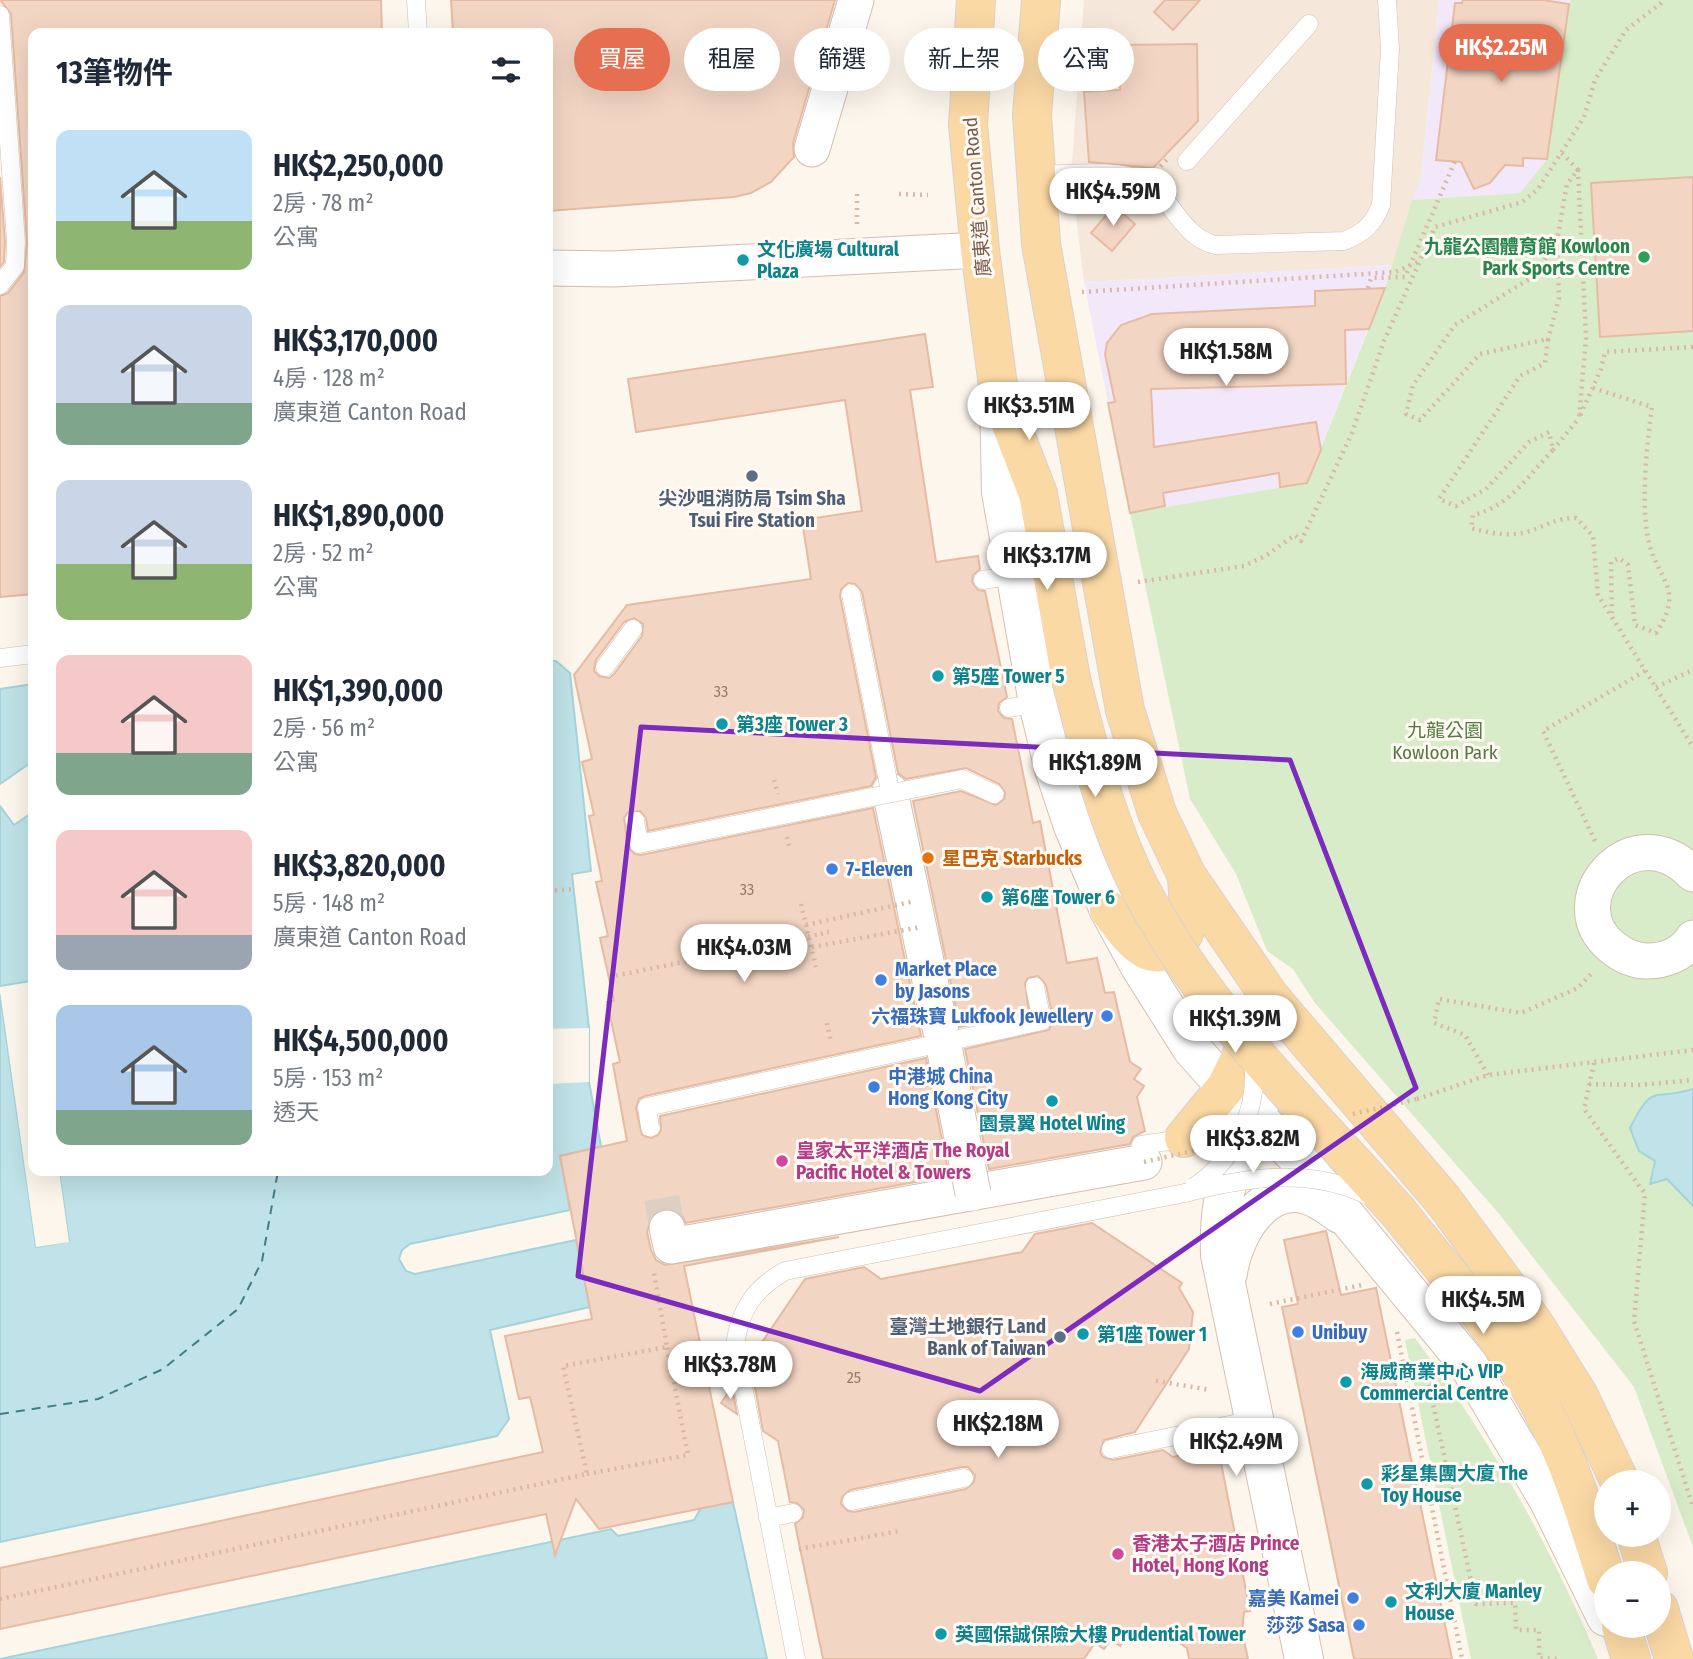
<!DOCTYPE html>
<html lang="zh-TW">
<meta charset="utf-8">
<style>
:root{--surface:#fff;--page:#f6f6f7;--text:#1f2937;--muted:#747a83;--accent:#e76f51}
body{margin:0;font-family:"Fira Sans Condensed","Noto Sans TC",sans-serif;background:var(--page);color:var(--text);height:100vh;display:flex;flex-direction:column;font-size:26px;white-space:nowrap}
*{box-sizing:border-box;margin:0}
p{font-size:23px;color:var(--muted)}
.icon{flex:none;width:38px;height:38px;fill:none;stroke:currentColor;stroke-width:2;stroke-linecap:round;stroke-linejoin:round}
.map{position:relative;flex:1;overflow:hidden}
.details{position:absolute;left:28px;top:28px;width:525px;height:1148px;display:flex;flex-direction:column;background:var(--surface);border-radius:14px;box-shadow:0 7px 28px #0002}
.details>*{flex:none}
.top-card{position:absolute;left:574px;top:28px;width:665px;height:63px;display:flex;gap:14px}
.controls{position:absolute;left:1594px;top:1470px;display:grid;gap:14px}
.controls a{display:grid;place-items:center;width:77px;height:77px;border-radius:50%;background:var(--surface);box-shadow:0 7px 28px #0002;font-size:35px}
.price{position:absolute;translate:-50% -60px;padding:0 16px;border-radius:24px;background:#fff;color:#222;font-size:23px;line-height:46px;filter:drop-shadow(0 2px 4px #0008)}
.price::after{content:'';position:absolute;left:50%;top:42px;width:21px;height:16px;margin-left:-10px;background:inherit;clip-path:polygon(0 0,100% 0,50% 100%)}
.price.current{background:var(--accent);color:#fff}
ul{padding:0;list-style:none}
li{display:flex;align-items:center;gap:21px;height:175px;padding:0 28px}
li span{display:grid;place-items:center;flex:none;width:196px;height:140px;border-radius:14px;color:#555}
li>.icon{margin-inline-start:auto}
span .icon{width:84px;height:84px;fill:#fffc;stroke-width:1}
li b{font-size:30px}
h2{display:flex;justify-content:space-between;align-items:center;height:84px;padding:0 28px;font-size:30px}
.tag{padding:0 24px;border-radius:32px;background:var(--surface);box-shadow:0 7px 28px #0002;font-size:24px;line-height:63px}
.tag.current{background:var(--accent);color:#fff}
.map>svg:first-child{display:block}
.residential{fill:#f5e8da}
.education{fill:#f3e8fa}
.green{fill:#d8ecc9}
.water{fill:#bfe3e8;stroke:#a5d3da;stroke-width:2}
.pier{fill:#fdf6ec}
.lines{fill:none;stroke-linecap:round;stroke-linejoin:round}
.ferry{stroke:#437c86;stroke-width:2;stroke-dasharray:9 7;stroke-linecap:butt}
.building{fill:#f3d5c3;stroke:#e6bba3;stroke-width:2;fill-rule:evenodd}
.street-tunnel{stroke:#dcd0c4;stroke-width:35;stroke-dasharray:35 18;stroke-linecap:butt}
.lane-casing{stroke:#d1beb0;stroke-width:19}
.street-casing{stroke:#d1beb0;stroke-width:37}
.secondary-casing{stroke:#d6c0b0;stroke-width:40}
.primary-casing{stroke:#dad1cd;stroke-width:40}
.path{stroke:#d9b8a5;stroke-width:4.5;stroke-dasharray:2 5;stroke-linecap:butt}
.lane{stroke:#fff;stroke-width:18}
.street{stroke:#fff;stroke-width:35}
.secondary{stroke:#fff;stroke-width:38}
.primary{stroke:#fbd9a5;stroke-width:38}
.lane-bridge-casing{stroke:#d1beb0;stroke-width:19;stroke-linecap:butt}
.street-bridge-casing{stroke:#d1beb0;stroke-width:37;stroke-linecap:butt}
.primary-bridge-casing{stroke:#dad1cd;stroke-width:40;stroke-linecap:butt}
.path-bridge{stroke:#d9b8a5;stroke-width:4.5;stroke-dasharray:2 5;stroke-linecap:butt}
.lane-bridge{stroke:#fff;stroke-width:18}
.street-bridge{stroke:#fff;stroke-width:35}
.primary-bridge{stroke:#fbd9a5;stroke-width:38}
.marked{fill:none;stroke:#7b2cbf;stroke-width:5;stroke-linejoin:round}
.leisure-dot{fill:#2e9e5b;stroke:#fffaf3;stroke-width:2.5}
.culture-dot{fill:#0f9aa8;stroke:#fffaf3;stroke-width:2.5}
.service-dot{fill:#5c6f8a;stroke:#fffaf3;stroke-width:2.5}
.food-dot{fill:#e8710a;stroke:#fffaf3;stroke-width:2.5}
.shop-dot{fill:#3f7fe0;stroke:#fffaf3;stroke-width:2.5}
.hotel-dot{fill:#d1479c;stroke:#fffaf3;stroke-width:2.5}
.labels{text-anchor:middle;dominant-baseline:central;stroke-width:6;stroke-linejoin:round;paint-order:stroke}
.number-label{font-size:16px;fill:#987a6a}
.street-label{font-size:19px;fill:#7a5c4d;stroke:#fffaf3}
.leisure-label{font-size:19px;font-weight:bold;fill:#27864d;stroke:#fffaf3;text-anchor:end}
.culture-label{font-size:19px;font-weight:bold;fill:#0d838f;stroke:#fffaf3;text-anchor:start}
.service-label{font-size:19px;font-weight:bold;fill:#4e5e75;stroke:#fffaf3}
.park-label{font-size:19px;fill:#537a41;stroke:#fffaf3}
.food-label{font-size:19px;font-weight:bold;fill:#c56008;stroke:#fffaf3;text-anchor:start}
.shop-label{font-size:19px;font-weight:bold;fill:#366cbe;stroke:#fffaf3;text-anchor:start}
.hotel-label{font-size:19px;font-weight:bold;fill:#b23c85;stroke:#fffaf3;text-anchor:start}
</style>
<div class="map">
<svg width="1693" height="1659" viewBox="0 0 1693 1659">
<rect width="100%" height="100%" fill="#fdf6ec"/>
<path class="residential" d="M1084,0H1439L1421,177L1393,265L1084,282L1071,175Z"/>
<path class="education" d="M1439,0H1570L1547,159L1520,193L1412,200L1421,177Z
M1393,265L1307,483L1130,513L1084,282Z"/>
<path class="green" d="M1570,0H1693V1547L1634,1387L1500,1215L1315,1003L1293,969L1267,951L1236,874L1190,799L1130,513L1307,483L1385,288L1412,200L1520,193L1547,159Z
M1415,1338C1489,1438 1550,1544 1598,1659H1471L1405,1340Z"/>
<path class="water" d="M548,661H556L570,673L591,871L572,874L589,1028V1082L601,1146L560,1156L570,1210L410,1244L402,1250L399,1259L406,1271L415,1274L576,1240L590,1307L490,1330L509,1419L497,1436L0,1542V994L36,1247L69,1241L59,1171H548Z
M33,684V761L0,784V689Z
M0,806L14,825L33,812V994L31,981L0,986Z
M1693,1089V1206L1667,1179L1650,1184L1655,1161L1639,1151L1630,1128C1654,1080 1654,1102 1693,1089Z
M733,1502L767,1659H0L611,1529L618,1536L694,1520L701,1508Z"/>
<path class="pier" d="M0,991L3,994L38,1243L65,1239L55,1171H59L69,1242L36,1247Z
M589,1028V1082L548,1084V1029Z"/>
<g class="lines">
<path class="ferry" d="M0,1414L98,1399L163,1369L238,1309L262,1261L278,1171"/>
</g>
<path class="building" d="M0,0H381L382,33H33V594L0,597V296L8,293L24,272L27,242L11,14Z
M451,0H835L793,143L794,157L771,182L751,193L734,197L548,211V33H453Z
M1165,0H1200L1173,30L1154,12Z
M1463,0H1543L1569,4L1547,159L1523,158V166L1505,165L1490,183L1474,189L1461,162L1436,160L1455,3H1462Z
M1197,44L1198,121L1153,168L1089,162L1084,92L1120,90V45Z
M0,177L5,242L4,262L0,267Z
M1693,177V331L1600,337L1591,183Z
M1114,206L1135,224L1112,251L1091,233Z
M1385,288L1369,329L1345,330L1346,384L1151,389L1154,447L1316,422L1321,450L1307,483L1280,487L1279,473L1163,493L1165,506L1130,513L1108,403L1115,402L1105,354L1107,343L1121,325L1152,314L1315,306V291Z
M925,334L933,387L910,390L936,562L978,556L980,569L973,575L972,582L978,590L985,591L1007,697L999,703L998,711L1004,718L1012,719L1033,823L1040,821L1067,963L1097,958L1105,993L1114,992L1130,1062L1141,1069L1134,1079L1144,1086L1137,1097L1145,1131L1133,1137L1130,1144L989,1169L965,1049L1049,1030L1053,1019L1046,985L1038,976L1028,978L1025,983L1029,1012L960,1027L913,801L961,791L996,805L1004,799L1005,792L999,784L966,768L906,779L898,773L862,592L855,584L848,583L841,590L840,596L876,777L871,786L648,831L646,818L640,811L628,812L624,818L628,847L635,854L641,855L873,808L921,1036L645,1096L639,1099L636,1108L642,1135L651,1138L658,1135L661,1130L660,1116L926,1058L949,1176L686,1223L681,1214L672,1209H662L653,1214L647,1232L651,1250L656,1260L665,1265L839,1237L684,1266L733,1502L599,1529L576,1499L555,1555L546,1514L0,1629V1568L543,1452L530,1397L519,1399L505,1336L592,1319L560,1156L627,1141L613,1064L620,1062L607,1002L614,1001L600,938L608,936L596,882L602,881L589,816L594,815L582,762L592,759L574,675L627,605L811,579L802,520L862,511L845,400L636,432L628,379ZM634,618L643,624L642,636L614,674L609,678L599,676L594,671L596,660L624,622Z
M1092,1223L1182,1283L1179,1288L1193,1312L1189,1349L1135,1432L1104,1440L1100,1452L1103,1457L1113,1460L1163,1450L1173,1457L1218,1447L1250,1611L1244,1612L1242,1632L1248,1659H1189L1187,1648L1159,1630L1153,1639L1143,1633L1136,1642L1127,1636L1120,1646L1111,1640L1104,1649L1095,1643L1084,1659H823L795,1524L803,1517L804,1510L797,1503L790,1502L778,1441L763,1431L750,1360L805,1279L864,1267L881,1279L1022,1252L1035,1234ZM962,1467H968L975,1475L974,1482L966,1489L854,1512L848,1511L841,1504L842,1497L850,1490Z
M1326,1231L1341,1295L1376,1288L1452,1659H1354L1282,1307L1298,1304L1284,1240Z
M732,1387L737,1414L721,1403Z"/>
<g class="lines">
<path class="street-tunnel" d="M662,1198L667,1228"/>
<g class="lane-casing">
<path id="lane" d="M416,0L418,33
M0,15L16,242L15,266L0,285
M1187,161L1309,24
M1034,175C1063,175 1118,168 1143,181C1172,196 1181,237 1215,245L1344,241C1364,233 1373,225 1381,205L1390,49L1387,0
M983,580L1014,575
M0,658L33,654
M605,667L633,629
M1009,708L1038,703
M1141,1145L1236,1131L1250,1123
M1111,1449L1254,1420
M852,1501L964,1478
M768,1518L793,1513
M796,1659L735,1345C740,1309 754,1289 785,1271L1185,1193"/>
</g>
<g class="street-casing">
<path id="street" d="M812,149L856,0
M548,268L612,269L980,250
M890,791L943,1042
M1693,874C1632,811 1556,902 1612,947C1622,955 1634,961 1647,961C1665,961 1683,954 1693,938
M667,1228L671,1246L1144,1162"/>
</g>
<g class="secondary-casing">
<path id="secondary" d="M999,398L1001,492L1038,703L1054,769L1073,826L1109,910L1139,965L1192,1049L1226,1087L1299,1159L1468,1364L1548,1499L1606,1617
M1261,1096C1257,1126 1244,1142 1233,1168C1221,1197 1219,1225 1220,1255L1304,1659
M1228,1273C1233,1236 1263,1182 1307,1195C1319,1198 1330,1207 1340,1214"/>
</g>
<g class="primary-casing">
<path id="primary" d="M976,0L968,125L980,250L999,393L1038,494L1071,679
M1041,0L1032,115L1041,244L1125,710L1157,813L1187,876L1270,997L1443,1200L1533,1322L1579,1396L1620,1482
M1109,910C1119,922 1129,939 1142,947C1150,953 1159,954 1167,950C1195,937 1188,901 1187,876
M1184,1138L1226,1087L1260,1018
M1399,1213C1446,1273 1501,1333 1538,1401C1569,1458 1587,1518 1606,1579
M1636,1535L1648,1573
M1659,1609L1674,1659
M1621,1626L1631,1659"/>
</g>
<path class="path" d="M1562,153L1578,170
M857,194V224
M899,194L928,195
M1082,292L1395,272L1420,261
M1548,340L1559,298L1557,242
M1693,347L1605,352L1601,369L1579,418L1586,338L1578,170L1567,184L1557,241L1534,276L1455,325L1413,385L1406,414L1420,420L1480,354L1548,339L1545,363L1520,376L1439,499L1456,506L1486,489L1529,442L1549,432L1553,450C1528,476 1509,507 1473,515L1471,528C1489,533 1508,537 1527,532C1546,526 1555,518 1576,518L1593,536L1598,595L1693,747
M1593,388L1652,407C1647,445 1640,505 1649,543C1659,582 1685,589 1656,633L1635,625L1628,565L1619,558L1611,562L1612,615
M1553,450L1579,418
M1138,582L1244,566L1267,555L1295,535L1301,541L1352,433L1384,341L1435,227L1522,202L1538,189L1584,117L1595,80L1626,30L1665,0
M1656,687L1693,670
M774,780L778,794
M787,837L790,850
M1595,841L1543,731L1645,671
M548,891L574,889
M1054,893L1065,891
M801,904L816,967
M821,934L827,932
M827,1023L831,1042
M1594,1063L1584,1109L1645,1194L1634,1321L1693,1507
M1488,1075L1465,1035L1434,1023L1439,999L1521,1013L1578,988L1592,973
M1589,1084L1639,1085L1693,1080
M1417,1099L1488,1075L1693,1050
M1270,1304L1362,1285
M1397,1332L1462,1659
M1422,1365L1427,1376L1476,1604L1515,1603L1516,1630H1539V1658L1557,1659
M1156,1381L1211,1390
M587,1474L688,1455L667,1347
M799,1549L900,1531
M0,1599L587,1474L563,1366L667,1347L654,1273"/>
<use href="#lane" class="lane"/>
<use href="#street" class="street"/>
<use href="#secondary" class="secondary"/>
<use href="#primary" class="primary"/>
<g class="lane-bridge-casing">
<path id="lane-bridge" d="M851,594L890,791
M635,821L639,844L962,779L994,794
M650,1127L647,1107L1042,1021L1035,987
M1194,1187C1237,1158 1259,1110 1253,1058
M1185,1193C1247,1177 1313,1166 1373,1198"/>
</g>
<g class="street-bridge-casing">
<path id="street-bridge" d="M943,1042L973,1193"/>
</g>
<g class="primary-bridge-casing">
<path id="primary-bridge" d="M1071,679C1089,750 1107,824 1141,890C1205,1012 1308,1111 1399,1213"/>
</g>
<path class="path-bridge" d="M1117,212L1169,157
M1368,288L1371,278L1405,277L1455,161
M806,925L915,901
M827,932L834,931
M812,947L921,927
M609,977L821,934
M1353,1114L1417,1099
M1144,1162L1201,1149"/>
<use href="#lane-bridge" class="lane-bridge"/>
<use href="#street-bridge" class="street-bridge"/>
<use href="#primary-bridge" class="primary-bridge"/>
</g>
<path class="marked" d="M641,727L1290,760L1416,1088L980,1391L578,1276Z"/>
<circle class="leisure-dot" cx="1644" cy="257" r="7"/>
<g class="culture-dot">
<circle cx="743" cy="260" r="7"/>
<circle cx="938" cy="676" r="7"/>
<circle cx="722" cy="724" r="7"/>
<circle cx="987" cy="897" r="7"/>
<circle cx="1052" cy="1101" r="7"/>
<circle cx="1083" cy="1334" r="7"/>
<circle cx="1346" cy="1382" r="7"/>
<circle cx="1367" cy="1484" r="7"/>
<circle cx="1391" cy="1602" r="7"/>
<circle cx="941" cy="1634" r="7"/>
</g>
<g class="service-dot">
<circle cx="752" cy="476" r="7"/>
<circle cx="1060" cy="1337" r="7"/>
</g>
<circle class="food-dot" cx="928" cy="858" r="7"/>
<g class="shop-dot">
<circle cx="832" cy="869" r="7"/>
<circle cx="881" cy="980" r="7"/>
<circle cx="1107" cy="1016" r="7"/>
<circle cx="874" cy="1087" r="7"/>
<circle cx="1298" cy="1332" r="7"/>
<circle cx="1353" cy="1598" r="7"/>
<circle cx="1359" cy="1625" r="7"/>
</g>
<g class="hotel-dot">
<circle cx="782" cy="1161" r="7"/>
<circle cx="1118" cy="1554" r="7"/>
</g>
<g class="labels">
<g class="number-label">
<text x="721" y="691">33</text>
<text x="747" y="889">33</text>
<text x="854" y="1377">25</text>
</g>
<g class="street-label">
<text transform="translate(977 197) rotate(-95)">廣東道 Canton Road</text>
</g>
<g class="leisure-label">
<text x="1630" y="246">九龍公園體育館 Kowloon<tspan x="1630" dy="22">Park Sports Centre</tspan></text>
</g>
<g class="culture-label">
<text x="757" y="249">文化廣場 Cultural<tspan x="757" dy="22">Plaza</tspan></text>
<text x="952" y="676">第5座 Tower 5</text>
<text x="736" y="724">第3座 Tower 3</text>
<text x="1001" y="897">第6座 Tower 6</text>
<text x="1052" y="1123" text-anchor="middle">園景翼 Hotel Wing</text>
<text x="1097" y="1334">第1座 Tower 1</text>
<text x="1360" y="1371">海威商業中心 VIP<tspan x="1360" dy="22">Commercial Centre</tspan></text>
<text x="1381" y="1473">彩星集團大廈 The<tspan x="1381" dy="22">Toy House</tspan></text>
<text x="1405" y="1591">文利大廈 Manley<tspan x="1405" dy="22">House</tspan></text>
<text x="955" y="1634">英國保誠保險大樓 Prudential Tower</text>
</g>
<g class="service-label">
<text x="752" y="498">尖沙咀消防局 Tsim Sha<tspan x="752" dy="22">Tsui Fire Station</tspan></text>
<text x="1046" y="1326" text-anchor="end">臺灣土地銀行 Land<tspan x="1046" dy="22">Bank of Taiwan</tspan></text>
</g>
<g class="park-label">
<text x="1445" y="730">九龍公園<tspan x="1445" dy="22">Kowloon Park</tspan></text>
</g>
<g class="food-label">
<text x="942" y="858">星巴克 Starbucks</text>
</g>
<g class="shop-label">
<text x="846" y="869">7-Eleven</text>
<text x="895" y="969">Market Place<tspan x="895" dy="22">by Jasons</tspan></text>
<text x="1093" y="1016" text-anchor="end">六福珠寶 Lukfook Jewellery</text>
<text x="888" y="1076">中港城 China<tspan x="888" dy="22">Hong Kong City</tspan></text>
<text x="1312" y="1332">Unibuy</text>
<text x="1339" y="1598" text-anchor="end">嘉美 Kamei</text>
<text x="1345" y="1625" text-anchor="end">莎莎 Sasa</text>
</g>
<g class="hotel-label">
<text x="796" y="1150">皇家太平洋酒店 The Royal<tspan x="796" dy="22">Pacific Hotel &amp; Towers</tspan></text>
<text x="1132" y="1543">香港太子酒店 Prince<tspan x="1132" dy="22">Hotel, Hong Kong</tspan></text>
</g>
</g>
</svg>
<div class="controls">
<a>+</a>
<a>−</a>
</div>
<b class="price current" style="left:1501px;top:84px">HK$2.25M</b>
<b class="price" style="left:1113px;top:228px">HK$4.59M</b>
<b class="price" style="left:1226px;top:388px">HK$1.58M</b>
<b class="price" style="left:1029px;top:442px">HK$3.51M</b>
<b class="price" style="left:1047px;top:592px">HK$3.17M</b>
<b class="price" style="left:1095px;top:799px">HK$1.89M</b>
<b class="price" style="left:744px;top:984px">HK$4.03M</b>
<b class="price" style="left:1235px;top:1055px">HK$1.39M</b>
<b class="price" style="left:1253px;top:1175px">HK$3.82M</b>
<b class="price" style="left:1483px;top:1336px">HK$4.5M</b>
<b class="price" style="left:730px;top:1401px">HK$3.78M</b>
<b class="price" style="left:998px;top:1460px">HK$2.18M</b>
<b class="price" style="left:1236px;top:1478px">HK$2.49M</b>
<div class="top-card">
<a class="tag current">買屋</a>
<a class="tag">租屋</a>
<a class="tag">篩選</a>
<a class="tag">新上架</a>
<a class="tag">公寓</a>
</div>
<section class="details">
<h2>13筆物件<svg class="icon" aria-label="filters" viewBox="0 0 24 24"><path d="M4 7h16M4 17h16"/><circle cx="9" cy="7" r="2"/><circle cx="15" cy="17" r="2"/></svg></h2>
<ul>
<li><span style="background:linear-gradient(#bfe0f5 65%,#8fb573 0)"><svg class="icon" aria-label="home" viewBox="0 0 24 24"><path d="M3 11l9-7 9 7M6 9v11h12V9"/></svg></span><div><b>HK$2,250,000</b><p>2房 · 78 m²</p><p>公寓</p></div></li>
<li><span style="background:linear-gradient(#c9d6e8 70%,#7fa58c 0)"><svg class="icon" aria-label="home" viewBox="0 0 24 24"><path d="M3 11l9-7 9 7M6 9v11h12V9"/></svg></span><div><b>HK$3,170,000</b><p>4房 · 128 m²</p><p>廣東道 Canton Road</p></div></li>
<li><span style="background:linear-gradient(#c9d6e8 60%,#8fb573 0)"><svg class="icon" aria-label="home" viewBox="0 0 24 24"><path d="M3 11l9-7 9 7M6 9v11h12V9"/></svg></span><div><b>HK$1,890,000</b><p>2房 · 52 m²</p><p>公寓</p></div></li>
<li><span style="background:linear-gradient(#f6c9c9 70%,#7fa58c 0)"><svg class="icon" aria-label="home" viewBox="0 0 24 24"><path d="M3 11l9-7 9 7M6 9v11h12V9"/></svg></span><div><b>HK$1,390,000</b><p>2房 · 56 m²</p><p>公寓</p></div></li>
<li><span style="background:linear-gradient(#f6c9c9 75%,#9aa5b1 0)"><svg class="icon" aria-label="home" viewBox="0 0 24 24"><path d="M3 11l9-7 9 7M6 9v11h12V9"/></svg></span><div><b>HK$3,820,000</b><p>5房 · 148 m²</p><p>廣東道 Canton Road</p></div></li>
<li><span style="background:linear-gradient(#a9c7e8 75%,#7fa58c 0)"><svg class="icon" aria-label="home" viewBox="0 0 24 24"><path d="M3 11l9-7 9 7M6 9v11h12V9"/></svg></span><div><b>HK$4,500,000</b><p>5房 · 153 m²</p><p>透天</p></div></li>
</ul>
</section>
</div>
